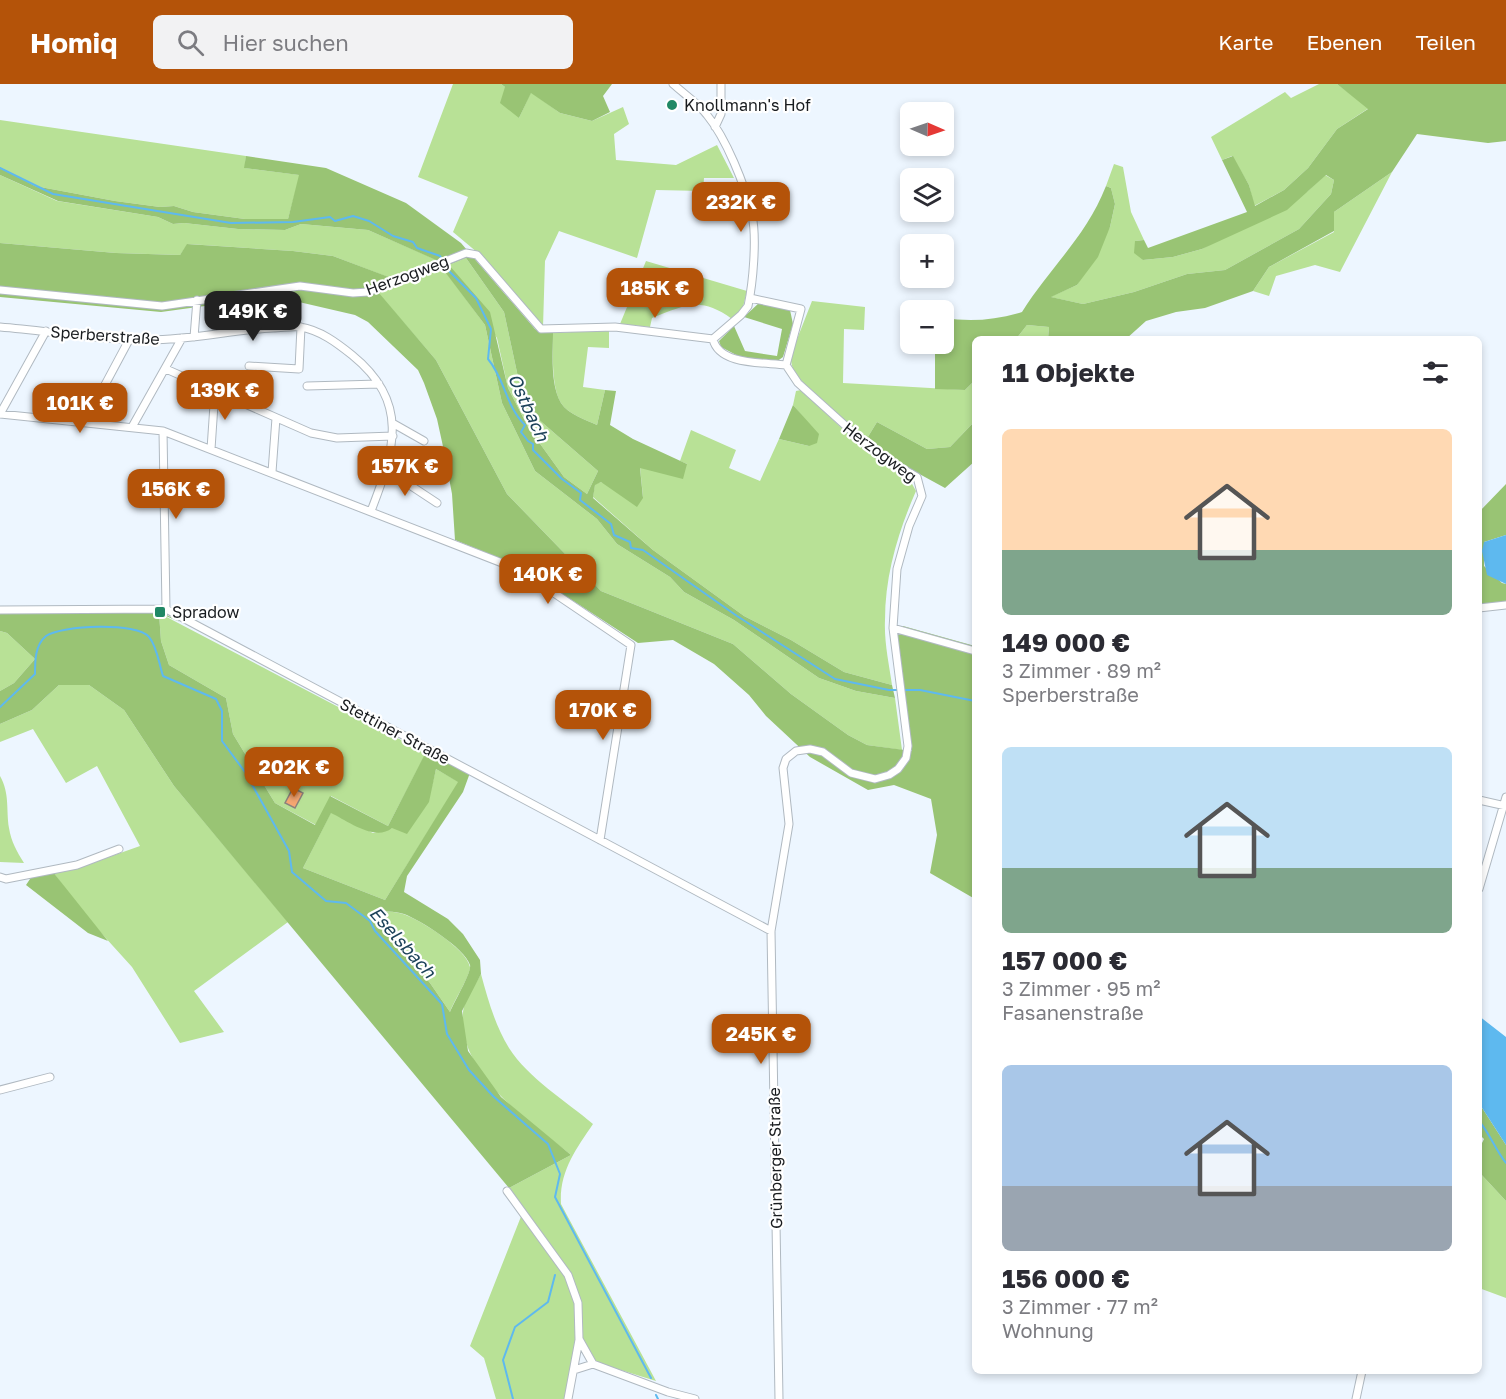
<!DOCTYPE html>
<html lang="de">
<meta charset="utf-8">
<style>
:root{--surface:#fff;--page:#f2f2f3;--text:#2b2b33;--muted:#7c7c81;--accent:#b45309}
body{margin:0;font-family:"Golos Text",sans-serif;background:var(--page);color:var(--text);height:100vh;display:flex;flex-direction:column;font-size:22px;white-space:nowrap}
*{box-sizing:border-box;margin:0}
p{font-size:20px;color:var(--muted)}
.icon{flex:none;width:33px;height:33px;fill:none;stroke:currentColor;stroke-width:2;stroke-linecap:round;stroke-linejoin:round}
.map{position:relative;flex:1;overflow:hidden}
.panel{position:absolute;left:972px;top:252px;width:510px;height:1038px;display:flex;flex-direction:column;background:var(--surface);border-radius:9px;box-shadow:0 3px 9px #0003}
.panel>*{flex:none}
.needle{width:39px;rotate:92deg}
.controls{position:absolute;left:900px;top:18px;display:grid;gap:12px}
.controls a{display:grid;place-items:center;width:54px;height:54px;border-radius:9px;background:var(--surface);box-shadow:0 3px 9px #0003;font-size:30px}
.price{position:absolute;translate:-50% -51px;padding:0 14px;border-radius:12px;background:var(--accent);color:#fff;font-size:20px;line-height:39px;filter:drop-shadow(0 2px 3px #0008)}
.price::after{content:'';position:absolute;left:50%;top:36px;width:18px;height:14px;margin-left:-9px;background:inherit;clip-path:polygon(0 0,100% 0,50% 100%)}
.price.on{background:#222;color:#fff}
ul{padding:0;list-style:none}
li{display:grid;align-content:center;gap:12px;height:318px;padding:0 30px}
li span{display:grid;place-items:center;height:186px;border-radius:9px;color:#555}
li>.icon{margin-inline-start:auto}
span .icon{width:108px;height:108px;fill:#fffc;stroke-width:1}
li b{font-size:26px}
h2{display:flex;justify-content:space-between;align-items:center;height:72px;padding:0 30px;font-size:26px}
header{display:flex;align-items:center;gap:36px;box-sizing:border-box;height:84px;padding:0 30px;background:var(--accent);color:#fff}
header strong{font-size:28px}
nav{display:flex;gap:33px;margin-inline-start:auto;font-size:21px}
.search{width:420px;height:54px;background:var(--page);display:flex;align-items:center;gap:15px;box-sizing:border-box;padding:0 21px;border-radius:9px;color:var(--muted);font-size:22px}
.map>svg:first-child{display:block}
.green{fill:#b8e196}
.forest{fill:#99c474;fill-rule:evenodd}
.water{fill:#5eb9ef}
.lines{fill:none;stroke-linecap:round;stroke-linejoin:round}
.stream{stroke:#5eb9ef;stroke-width:2}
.building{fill:#f7a772;stroke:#8c827c;stroke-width:1.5}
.street-casing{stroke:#b0b9c1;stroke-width:9}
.street{stroke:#fff;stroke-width:7}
.poi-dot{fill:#208865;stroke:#fff;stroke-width:2}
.labels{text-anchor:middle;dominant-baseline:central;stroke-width:4.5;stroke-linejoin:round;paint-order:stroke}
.poi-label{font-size:16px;fill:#191c1f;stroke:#fff;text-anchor:start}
.street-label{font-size:16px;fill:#191c1f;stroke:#fff}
.water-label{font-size:18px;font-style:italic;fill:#1d435a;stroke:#fff}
</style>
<header>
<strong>Homiq</strong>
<div class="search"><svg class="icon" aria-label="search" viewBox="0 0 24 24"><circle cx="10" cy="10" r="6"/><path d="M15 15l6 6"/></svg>Hier suchen</div>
<nav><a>Karte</a><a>Ebenen</a><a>Teilen</a></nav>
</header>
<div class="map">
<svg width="1506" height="1315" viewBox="0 0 1506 1315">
<rect width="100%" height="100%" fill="#edf6ff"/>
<path class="green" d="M453,0H501L505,3L519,34L531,8L560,29L592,37L623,23L629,40L614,50L616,76L676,81L717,61L734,94H704L703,107L656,106L637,174L559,147L545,177L543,243L478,169L453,148L468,113L418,93Z
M1319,0H1337L1369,24L1337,45L1308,84L1284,106L1254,122L1249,101L1232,72L1222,76L1211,53L1285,8L1291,14Z
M0,36L246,72L245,84L300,91L288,135H245L193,128L174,122L160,123L115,117L35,102L0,83Z
M1114,80L1123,83L1131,128L1144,156L1135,157L1143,176L1173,173L1202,165L1308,107L1325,91L1334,96L1331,110L1299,145L1225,186L1187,190L1134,208L1083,220L1050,213L1077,201L1110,143L1115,120L1111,104L1106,102Z
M1392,88L1340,188L1315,181L1276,192L1269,212L1253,207L1269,183L1334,148V128Z
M0,91L57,117L158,133L173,140L184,139L238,145L285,146L301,140L368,146L437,176L485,241L502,319L535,387L597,435L617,460L670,493L684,508L734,536L819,594L856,607L895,614L902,666L867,661L848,651L791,610L733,560L601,507L507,410L436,276L378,209L401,198L333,172L293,167L188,160L180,171L116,169L0,159Z
M466,174L504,228L518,293L537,334L598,387L587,410L564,393L528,343L508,304L497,254L449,181Z
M646,177L747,207L743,223L732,235C700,212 686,221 652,234L650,243L620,240Z
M812,217L865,223L864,246L844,245L843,299L965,306L975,296V337L950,363L927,365L877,338L866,356L794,290L790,273Z
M1027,241L1049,243L1048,255H1016Z
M609,246V264L588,263L583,303L605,306L597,341C586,336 568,330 561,319C551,303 553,268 553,249Z
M801,306L862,363L907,391L916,407C898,448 885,491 885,536C884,558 889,580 892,601L844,588L791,556L744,532L653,466L593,413L595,400L601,398L643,413L640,383L687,380L680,377L691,346L736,366L729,384L760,397L779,355L809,362L804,334L793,321L796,307Z
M159,529L426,669L388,742L331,712L316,741L275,719L233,650L226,614L169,581L161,557Z
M0,547L7,549L35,575L14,599L0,607Z
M59,601H89L124,626L174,702L288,838L194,907L224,948L180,959L132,883L84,830L53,788L78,784L140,762L97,682L66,699L33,645L0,658V640L32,626Z
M436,685L459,698L385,816L303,784L331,728L373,749L392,744L428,718Z
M0,692C10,710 6,725 9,744C11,757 17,768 24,779L0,778Z
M371,827C381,827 393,827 403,830C419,835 467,865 470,883C471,890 453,919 450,928L430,899Z
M481,890C488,916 495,941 509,964C528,994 566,1017 593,1040C576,1065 559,1088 561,1120L656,1297L595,1278L582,1254L580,1218L571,1190L509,1104L571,1071C529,1037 457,990 463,928C464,916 475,901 481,890Z
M1479,1088L1506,1117V1214L1479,1204Z
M522,1130C536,1150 554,1170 565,1191C586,1230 572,1275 565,1315H496L484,1274L470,1262Z"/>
<path class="forest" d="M501,0H612L603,12L610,28L592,37L560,29L531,9L519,34L500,19L505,3Z
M1337,0H1506V57L1488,59L1417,50L1392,88L1334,128V147L1269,183L1253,207L1205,224L1176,228L1146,237L1126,255H1048L1049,243L1027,241L1016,255H975V296L965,306L935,305V260H944V234C971,238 996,236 1022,228C1051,182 1086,153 1106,102L1111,104L1115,120L1110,143L1098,173L1077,201L1051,213L1083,220L1134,208L1187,190L1225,186L1299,145L1331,110L1334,96L1326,91L1287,126L1202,165L1173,173L1143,176L1134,169L1135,157L1144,156L1148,164L1247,128L1222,76L1233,72L1249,101L1255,122L1284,106L1308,84L1337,45L1368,25Z
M246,72L326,84L406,119L461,159L535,245L543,249H553C553,270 550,300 561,319C568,330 586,336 597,341L605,306L616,307L610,341L633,355L687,380L683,395L640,384L643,414L637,423L601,398L595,401L593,414L653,466L744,532L791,556L844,588L892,601L895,614L856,607L819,594L734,536L684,508L670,493L617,460L597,435L535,387L502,319L485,241L436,176L368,146L301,140L285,146L238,145L184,139L173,140L158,133L58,117L0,91V83L35,102L115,117L160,123L174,122L193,128L245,135H288L299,91L244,84ZM466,174L504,228L518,293L537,334L598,387L587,410L564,393L528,343L508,304L490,228L449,181Z
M0,159L116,169L180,171L187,160L293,167L333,172L402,198L379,209L436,276L507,410L601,507L733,560L791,610L848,651L867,661L912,667L897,550L903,542L975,562V815L930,789L937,751L931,715L894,701L868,706L810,673L766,632L749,611L714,580L673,556L638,559L521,483L455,456L452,410L444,367L437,335L424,299L418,286L368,238L355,231L286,215H256L161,228L0,213Z
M760,218L790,226L793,240L783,273L776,278L742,274L721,263L719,257L734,242L745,267L777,272L782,245L744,233Z
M793,321L819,350L817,359L809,362L779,355Z
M975,337V377L945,404L892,375L866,356L877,338L927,365L950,363Z
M1506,400V451L1484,458V482L1502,499L1506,500V519L1479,521V428Z
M144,526L163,529L180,538L159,529L161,557L169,581L226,614L233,650L275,719L315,741L330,712L388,742L428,664L471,686L463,708L407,792L404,808L448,835L463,850L480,876L481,890L462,927L468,967L501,1013L571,1071L509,1104L174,702L124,626L89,601H59L32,626L0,640V607L14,599L35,575L7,549L0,547V527ZM436,685L458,698L385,816L303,784L331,729C348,737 375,758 392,744L407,750L429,718ZM371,827C382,827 394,827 404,830C420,836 465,864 470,881C472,888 454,918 450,928L430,899Z
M53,788L108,857L88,849L26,801L32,792Z
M1479,1019L1506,1061V1117L1479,1088V1065L1484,1055L1479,1050Z"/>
<path class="water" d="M1506,451V500L1487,491L1482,467L1484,458Z
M1479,932L1506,953V1061L1479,1019Z"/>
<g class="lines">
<path class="stream" d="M0,84L53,110L231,139L293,138L330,133L335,137L353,132L369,137L393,152L413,158L417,164L440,172L449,187L476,214L491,245L488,275C505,295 506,323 525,341L521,348L528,357L533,360V366L562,395L581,409L580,416L611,440L614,451L630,458L631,464L643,466L737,532L835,595L889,606H920L975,617
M0,623L35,590C35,577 35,561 46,552C61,541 138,538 149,553C157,562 159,580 163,592L216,615L222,627V657L245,688L289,767L292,788L326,817L346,819L370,837L375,847L442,920L447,950L469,986L493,1012L548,1060L560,1090L555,1113L651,1294
M1479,1037C1490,1050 1495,1065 1506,1079
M656,1311L658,1315
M513,1315L503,1276L515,1243L548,1218L555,1191"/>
</g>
<path class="building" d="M293,704L303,709L295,724L285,719Z"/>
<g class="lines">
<g class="street-casing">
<path id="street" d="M673,0C684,10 698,19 707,31C726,54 745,101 752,131C757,154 753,199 748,222L741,231L713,255
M715,43L721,30V0
M0,206L162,222L300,202L353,209L368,208L466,169L477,171L541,245L615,243L713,255
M750,214L801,225L786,281
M0,243C49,247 101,256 150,256C191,256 232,246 273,244C282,244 292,242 300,243C320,246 337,259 352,271C410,318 395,365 371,427
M194,253L197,216
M713,255C719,282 765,278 786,281L798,299L877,370L917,393L922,412L909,442L897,485L893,544L975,567
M249,282L299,285L301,243
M166,285L311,349L337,354L393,352
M307,302L379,300
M0,330L163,347L520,486L631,561L600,756
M0,330L46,247
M85,338L130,254
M394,340L424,357
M132,343L182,254
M163,347L166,525
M211,365L215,306
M387,386L437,419
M272,388L276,334
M1479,524L1506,521
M0,526L166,525L771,847
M1479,716L1506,722
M0,793L6,795L77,781L119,765
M1479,805L1506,713
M0,1006L50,993
M507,1107L568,1191L578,1219L579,1255L593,1280L668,1308L695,1315
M574,1286L593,1280
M568,1315L579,1256
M779,1315L771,847L789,740L783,684L786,675L796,667L810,665L823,668L851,689L875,695L889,691L898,685L906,674L908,662L893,544
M1356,1315L1362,1287"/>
</g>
<use href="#street" class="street"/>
</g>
<g class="poi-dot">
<circle cx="672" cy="21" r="6"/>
<rect x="154" y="522" width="12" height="12" rx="3"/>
</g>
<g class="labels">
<g class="poi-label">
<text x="684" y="21">Knollmann's Hof</text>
<text x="172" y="528">Spradow</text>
</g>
<g class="street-label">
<text transform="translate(407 191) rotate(-20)">Herzogweg</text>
<text transform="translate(105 251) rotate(4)">Sperberstraße</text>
<text transform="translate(880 368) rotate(37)">Herzogweg</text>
<text transform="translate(395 647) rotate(28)">Stettiner Straße</text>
<text transform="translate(775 1074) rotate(-91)">Grünberger Straße</text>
</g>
<g class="water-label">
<text transform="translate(529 323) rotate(65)">Ostbach</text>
<text transform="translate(403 858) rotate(48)">Eselsbach</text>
</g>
</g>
</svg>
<div class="controls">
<a><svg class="needle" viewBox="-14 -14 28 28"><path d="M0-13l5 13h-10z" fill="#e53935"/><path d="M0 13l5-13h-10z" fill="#7c7c81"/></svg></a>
<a><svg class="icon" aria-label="layers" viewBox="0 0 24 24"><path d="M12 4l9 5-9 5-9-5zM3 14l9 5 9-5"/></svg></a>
<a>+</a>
<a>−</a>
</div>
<b class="price" style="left:741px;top:149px">232K €</b>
<b class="price" style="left:655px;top:235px">185K €</b>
<b class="price on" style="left:253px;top:258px">149K €</b>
<b class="price" style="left:225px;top:337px">139K €</b>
<b class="price" style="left:80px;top:350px">101K €</b>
<b class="price" style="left:405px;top:413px">157K €</b>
<b class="price" style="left:176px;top:436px">156K €</b>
<b class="price" style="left:548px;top:521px">140K €</b>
<b class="price" style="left:603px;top:657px">170K €</b>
<b class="price" style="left:294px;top:714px">202K €</b>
<b class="price" style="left:761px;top:981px">245K €</b>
<section class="panel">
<h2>11 Objekte<svg class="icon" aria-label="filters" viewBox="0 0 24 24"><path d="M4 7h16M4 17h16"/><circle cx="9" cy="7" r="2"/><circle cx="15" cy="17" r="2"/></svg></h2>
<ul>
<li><span style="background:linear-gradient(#ffd9b3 65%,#7fa58c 0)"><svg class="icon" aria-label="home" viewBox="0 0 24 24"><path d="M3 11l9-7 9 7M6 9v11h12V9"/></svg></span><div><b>149 000 €</b><p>3 Zimmer · 89 m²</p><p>Sperberstraße</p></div></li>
<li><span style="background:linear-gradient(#bfe0f5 65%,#7fa58c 0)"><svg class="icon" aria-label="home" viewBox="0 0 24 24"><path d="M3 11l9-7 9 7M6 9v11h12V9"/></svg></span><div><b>157 000 €</b><p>3 Zimmer · 95 m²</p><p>Fasanenstraße</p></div></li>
<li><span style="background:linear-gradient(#a9c7e8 65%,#9aa5b1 0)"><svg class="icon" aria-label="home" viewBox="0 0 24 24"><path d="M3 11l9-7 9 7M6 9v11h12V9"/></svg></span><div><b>156 000 €</b><p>3 Zimmer · 77 m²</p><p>Wohnung</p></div></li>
</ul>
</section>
</div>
